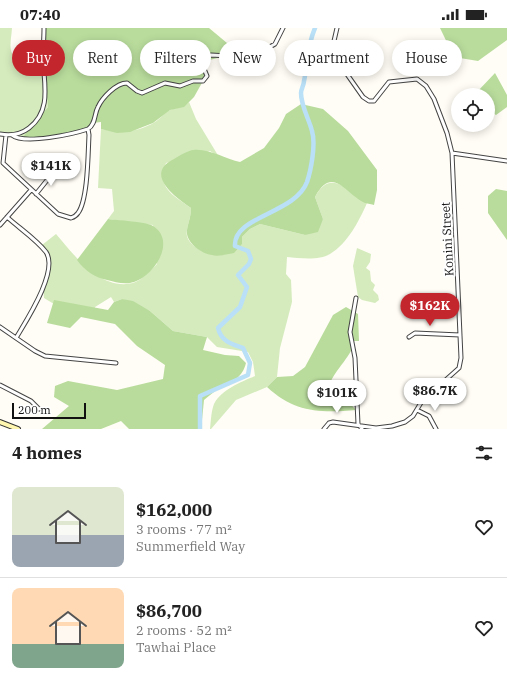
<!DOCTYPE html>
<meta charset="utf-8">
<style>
:root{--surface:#fff;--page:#f6f6f6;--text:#222;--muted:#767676;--line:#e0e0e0;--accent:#c4262e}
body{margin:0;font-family:"IBM Plex Serif",serif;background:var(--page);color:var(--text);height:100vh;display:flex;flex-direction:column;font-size:15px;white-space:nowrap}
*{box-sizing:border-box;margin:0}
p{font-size:13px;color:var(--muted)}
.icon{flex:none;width:22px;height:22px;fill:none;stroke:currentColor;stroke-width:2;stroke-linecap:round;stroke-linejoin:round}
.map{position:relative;height:401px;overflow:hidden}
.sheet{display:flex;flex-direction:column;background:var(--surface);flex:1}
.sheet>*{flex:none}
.top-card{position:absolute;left:12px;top:12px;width:483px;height:36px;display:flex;gap:8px}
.controls{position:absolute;left:451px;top:60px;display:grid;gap:8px}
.controls a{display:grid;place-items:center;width:44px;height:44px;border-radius:50%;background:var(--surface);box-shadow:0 2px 10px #0003;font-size:20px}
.scale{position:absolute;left:12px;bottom:10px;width:74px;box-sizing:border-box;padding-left:4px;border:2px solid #111;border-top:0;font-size:11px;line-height:14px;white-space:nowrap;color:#111;-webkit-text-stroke:3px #fff;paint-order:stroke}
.price{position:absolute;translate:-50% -34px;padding:0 9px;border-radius:14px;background:#fff;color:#222;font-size:13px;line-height:26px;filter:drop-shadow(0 1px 2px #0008)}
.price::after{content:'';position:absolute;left:50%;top:24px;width:12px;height:9px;margin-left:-6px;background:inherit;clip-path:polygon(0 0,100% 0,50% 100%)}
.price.on{background:var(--accent);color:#fff}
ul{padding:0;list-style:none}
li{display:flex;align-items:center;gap:12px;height:100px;padding:0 12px}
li+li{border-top:1px solid var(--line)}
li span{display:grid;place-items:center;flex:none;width:112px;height:80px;border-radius:8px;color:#555}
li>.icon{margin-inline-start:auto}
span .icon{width:48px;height:48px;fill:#fffc;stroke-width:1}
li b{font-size:17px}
h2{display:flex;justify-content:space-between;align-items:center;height:48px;padding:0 12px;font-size:17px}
.pill{padding:0 14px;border-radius:18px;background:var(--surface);box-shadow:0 2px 10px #0003;font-size:14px;line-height:36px}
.pill.on{background:var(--accent);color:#fff}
.status{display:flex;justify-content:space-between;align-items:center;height:28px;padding:0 20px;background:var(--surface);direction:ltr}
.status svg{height:11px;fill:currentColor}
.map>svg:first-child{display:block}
.green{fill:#d5ebbd}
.forest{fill:#b9dc9c}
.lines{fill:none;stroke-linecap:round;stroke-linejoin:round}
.river{stroke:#b9e0f7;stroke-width:4.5}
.minor-casing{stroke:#444;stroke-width:5}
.secondary-casing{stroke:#333;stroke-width:6}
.minor{stroke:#fff;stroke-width:3}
.secondary{stroke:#fff6b0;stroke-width:4}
.labels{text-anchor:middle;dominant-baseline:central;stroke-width:4;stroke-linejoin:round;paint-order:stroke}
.street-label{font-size:12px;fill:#111;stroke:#fff}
</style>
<div class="status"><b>07:40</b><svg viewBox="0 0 49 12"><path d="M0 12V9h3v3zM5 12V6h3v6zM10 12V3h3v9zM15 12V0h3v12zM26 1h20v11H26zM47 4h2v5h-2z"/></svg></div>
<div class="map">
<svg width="507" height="401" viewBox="0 0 507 401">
<rect width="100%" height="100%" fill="#fffdf5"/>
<path class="green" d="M0,0H12C11,16 6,26 22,35L31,31H43L48,79L22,110L0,106Z
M189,74L196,91L219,129L210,123L166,135C155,159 174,168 191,180C191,189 188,195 187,202C184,216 202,223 212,227L242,216V209L250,201L260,196L305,207L323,191L315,169C330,140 348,162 367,175C359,193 348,215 330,226C318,233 300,230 287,229L286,246L291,252L292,274L280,320L277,349L267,359L236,372L211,401H210C211,393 211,384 214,376C221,362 241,354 255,348L253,334L248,324L217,319L207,309L173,303L150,283L122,271L114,274L111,269L95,279V290L54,276L44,270C42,249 59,236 42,217L56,206C74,227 100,263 133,255C142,252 150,243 157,236L153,197L108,191L114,183L112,161L98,160L101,101C120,105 137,105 155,94C160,91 164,85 170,82C177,79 183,80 189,74Z
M357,220L371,226L370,234L366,240L370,243L371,253L375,257L373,262L378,267L379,272L375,275L362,272L358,269L353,238Z"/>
<path class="forest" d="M46,0H209L239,25L205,33L206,53H203L194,69L184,79L170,82L153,95L130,104L117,105L101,101V94L93,95C82,109 40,110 22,110L48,79L43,31Z
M440,0H507V12L478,33L454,29Z
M495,45L507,67V79L496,87L488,82V67H479L477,64Z
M301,76L323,81L348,103L377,142V162L374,177C372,176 368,176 365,175C346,167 333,136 315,169L323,191L318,204L305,207L260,196L250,201L242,209V216L234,225C228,226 218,229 212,227C202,226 185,214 187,202C188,195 191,189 191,180C176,170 143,146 174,131C179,128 187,123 193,122C208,120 226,131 240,134L264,120L279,100L286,86Z
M496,161L507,163V212L488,185V168Z
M108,191C116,192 148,194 153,198C177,213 154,248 134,254C125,257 115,254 107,252C94,249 85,243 77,232Z
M122,271L133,273L150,283L173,303L207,309L203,322L225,327L239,328L246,335C242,350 234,352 222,359C216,362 210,367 204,372L202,392L198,401H129L121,393L101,401H42L69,378L54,369L55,358L68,353L117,362L163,351L165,337L137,318L115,296L81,289L70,300L47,295L54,272L108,282L114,274Z
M346,279L358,286L359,313H354C354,326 334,342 329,358C336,370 348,372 356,382C321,385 295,385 267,359L277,349L293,348L305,339L333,287Z"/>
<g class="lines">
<path class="river" d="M200,401V368L248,347L250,335L243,320C231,316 221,313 218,300L240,279L247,259L238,247L249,236L251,231L248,223L235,218C233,188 295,186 307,154C311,142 316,116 312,103C309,91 301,78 301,65C301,61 304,57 304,53C308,35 307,18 315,0"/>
<g class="minor-casing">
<path id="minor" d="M0,106C11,108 20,107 29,100C52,82 44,56 43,31C43,21 44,10 44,0
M6,107L3,135L58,186L71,190C74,189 76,188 78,185C88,172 88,125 89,107L88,101
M12,107C24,117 73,106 88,101C96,96 94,86 98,79C102,70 116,55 127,55L137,63L142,65L165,55L180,58L193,53H203L207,48L202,36L205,29L211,27L228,28L241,23L252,26L259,25L275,16L283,0
M452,125L507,133
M36,166L48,151L50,143
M0,197L31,162
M356,270L350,304L355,330L358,396L362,401
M0,299L16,310C26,293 59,243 46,224C36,211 19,200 7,189
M409,309L415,305L460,307
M16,310L35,323L45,328L116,335
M0,357L31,373L39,381
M417,382L429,388L436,401
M324,401L329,395L333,394L376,400L392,398L405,394L413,388L422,373L459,340L461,330L452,125L447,105L434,71L426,58L417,51L389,54L374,73H369L363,69L337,32L334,13L337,0"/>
</g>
<g class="secondary-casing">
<path id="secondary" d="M0,394L18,401"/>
</g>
<use href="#minor" class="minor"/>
<use href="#secondary" class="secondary"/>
</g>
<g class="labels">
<g class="street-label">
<text transform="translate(447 211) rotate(-93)">Konini Street</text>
</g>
</g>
</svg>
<div class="controls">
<a><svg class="icon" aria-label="locate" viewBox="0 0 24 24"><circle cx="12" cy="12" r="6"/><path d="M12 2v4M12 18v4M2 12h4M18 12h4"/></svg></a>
</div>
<div class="scale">200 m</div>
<b class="price" style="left:51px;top:159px">$141K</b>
<b class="price on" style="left:430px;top:299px">$162K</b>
<b class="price" style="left:435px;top:384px">$86.7K</b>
<b class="price" style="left:337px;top:386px">$101K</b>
<div class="top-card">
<a class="pill on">Buy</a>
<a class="pill">Rent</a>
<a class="pill">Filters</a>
<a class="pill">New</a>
<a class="pill">Apartment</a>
<a class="pill">House</a>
</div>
</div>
<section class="sheet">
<h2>4 homes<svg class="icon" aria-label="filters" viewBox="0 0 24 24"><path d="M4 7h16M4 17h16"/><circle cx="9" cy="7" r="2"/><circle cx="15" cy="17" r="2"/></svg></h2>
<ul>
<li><span style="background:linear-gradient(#dfe7d0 60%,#9aa5b1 0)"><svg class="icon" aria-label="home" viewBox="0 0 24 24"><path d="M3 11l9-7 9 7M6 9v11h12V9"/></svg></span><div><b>$162,000</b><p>3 rooms · 77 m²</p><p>Summerfield Way</p></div><svg class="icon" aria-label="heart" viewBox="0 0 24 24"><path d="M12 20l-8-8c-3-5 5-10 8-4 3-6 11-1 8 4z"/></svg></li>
<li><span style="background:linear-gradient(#ffd9b3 70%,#7fa58c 0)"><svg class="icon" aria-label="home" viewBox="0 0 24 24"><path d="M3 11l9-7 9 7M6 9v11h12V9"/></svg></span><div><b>$86,700</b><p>2 rooms · 52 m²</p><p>Tawhai Place</p></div><svg class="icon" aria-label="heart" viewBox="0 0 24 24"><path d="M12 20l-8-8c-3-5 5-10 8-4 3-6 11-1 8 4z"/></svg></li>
</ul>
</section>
